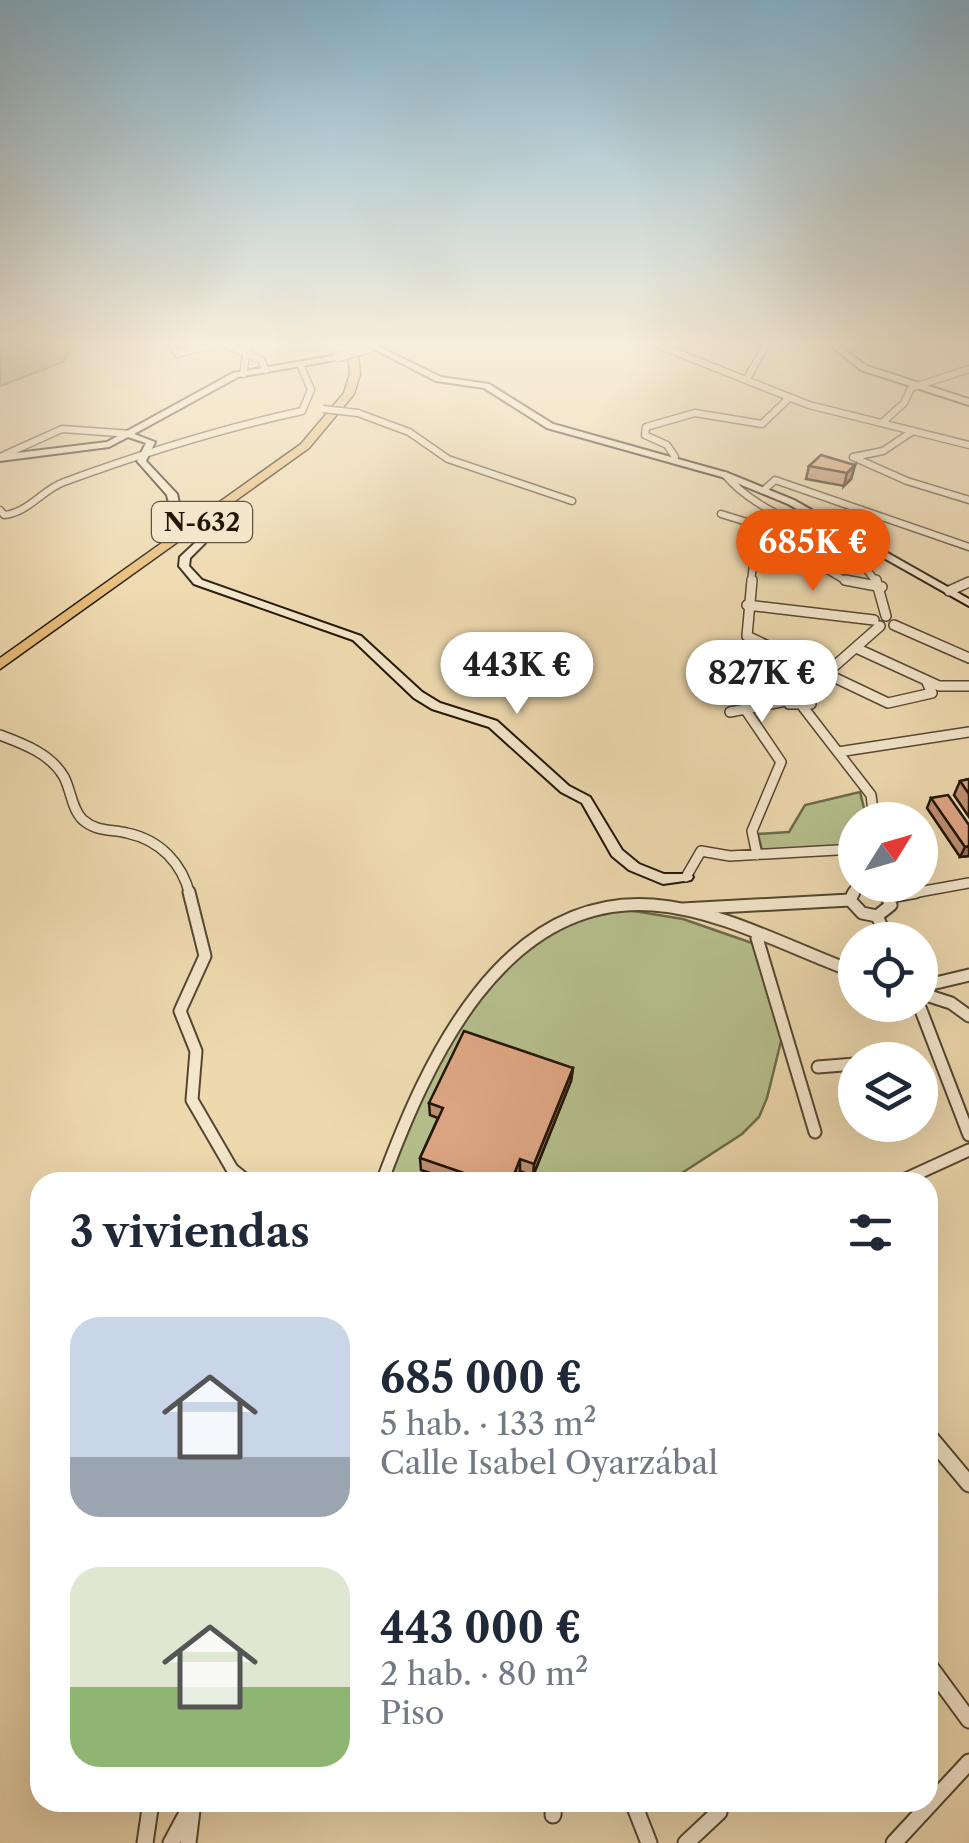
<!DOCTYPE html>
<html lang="es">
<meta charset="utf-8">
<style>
:root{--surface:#fff;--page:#f2f2f3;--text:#1f2937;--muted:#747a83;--accent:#ea580c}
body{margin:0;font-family:"Libre Caslon Text",serif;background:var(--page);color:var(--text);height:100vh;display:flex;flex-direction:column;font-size:38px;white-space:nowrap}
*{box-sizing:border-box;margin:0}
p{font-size:32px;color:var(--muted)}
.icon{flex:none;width:55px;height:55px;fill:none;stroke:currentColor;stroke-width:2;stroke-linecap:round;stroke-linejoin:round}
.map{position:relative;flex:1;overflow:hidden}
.details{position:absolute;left:30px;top:1172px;width:908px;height:640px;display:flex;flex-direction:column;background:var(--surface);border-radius:30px;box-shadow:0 10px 40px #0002}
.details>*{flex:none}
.needle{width:65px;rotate:53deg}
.controls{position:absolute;left:838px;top:802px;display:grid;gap:20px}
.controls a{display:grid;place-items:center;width:100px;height:100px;border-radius:50%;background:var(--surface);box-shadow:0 10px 40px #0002;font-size:50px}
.price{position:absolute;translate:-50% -85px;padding:0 22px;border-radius:35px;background:#fff;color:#222;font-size:32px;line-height:65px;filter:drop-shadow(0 2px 5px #0008)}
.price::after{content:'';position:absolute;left:50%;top:60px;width:30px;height:22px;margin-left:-15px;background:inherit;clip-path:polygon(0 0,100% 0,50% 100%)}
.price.on{background:var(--accent);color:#fff}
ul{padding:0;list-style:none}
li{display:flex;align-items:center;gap:30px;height:250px;padding:0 40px}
li span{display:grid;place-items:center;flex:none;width:280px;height:200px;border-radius:30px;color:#555}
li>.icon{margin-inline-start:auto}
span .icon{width:120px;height:120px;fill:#fffc;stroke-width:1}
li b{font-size:42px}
h2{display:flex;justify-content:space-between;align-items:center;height:120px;padding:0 40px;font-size:42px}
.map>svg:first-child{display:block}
.green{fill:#b6c08d;stroke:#6c6b4a;stroke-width:2.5}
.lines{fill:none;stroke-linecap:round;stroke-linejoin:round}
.street-far3-casing{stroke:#554732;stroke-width:9}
.street-far2-casing{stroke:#554732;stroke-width:12}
.street-far1-casing{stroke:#554732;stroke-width:15}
.street-casing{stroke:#554732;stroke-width:19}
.secondary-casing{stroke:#221608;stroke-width:4}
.highway-casing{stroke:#221608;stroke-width:3}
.street-far3{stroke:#f4e6cb;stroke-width:6}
.street-far2{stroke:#f4e6cb;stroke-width:9}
.street-far1{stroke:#f4e6cb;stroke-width:11}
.street{stroke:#f4e6cb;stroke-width:15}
.secondary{fill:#f4e6cb;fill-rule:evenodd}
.highway{fill:#e7bc78;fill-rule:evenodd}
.street-bridge-casing{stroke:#554732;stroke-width:9;stroke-linecap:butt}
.secondary-bridge-casing{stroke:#221608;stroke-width:11;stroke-linecap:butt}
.street-bridge{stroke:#f4e6cb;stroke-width:6}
.secondary-bridge{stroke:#f4e6cb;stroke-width:9}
.wall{fill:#c09072;stroke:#221608;stroke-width:2.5}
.shaded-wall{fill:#9c755c;stroke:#221608;stroke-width:2.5}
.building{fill:#dfa784;stroke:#221608;stroke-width:2.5}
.labels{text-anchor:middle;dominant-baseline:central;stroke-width:8;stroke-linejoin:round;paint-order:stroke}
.shield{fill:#f4e6cb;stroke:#615442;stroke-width:2.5}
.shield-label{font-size:25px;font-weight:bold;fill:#221608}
</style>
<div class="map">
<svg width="969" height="1843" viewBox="0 0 969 1843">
<rect width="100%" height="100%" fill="#eed9af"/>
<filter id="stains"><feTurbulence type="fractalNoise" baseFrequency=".002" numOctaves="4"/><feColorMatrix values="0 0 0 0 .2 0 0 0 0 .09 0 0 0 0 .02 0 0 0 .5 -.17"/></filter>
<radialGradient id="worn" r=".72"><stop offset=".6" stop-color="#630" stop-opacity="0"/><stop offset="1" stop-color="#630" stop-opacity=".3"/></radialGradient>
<path class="green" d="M0,345H73L63,362L0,386Z
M860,792L867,820H855V846L762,850L758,834L789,832L805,805Z
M609,907L683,919L755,944L784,1029L767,1098L759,1117L742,1134L668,1182H382L443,1046L521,946Z"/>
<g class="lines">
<g class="street-far3-casing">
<path id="street-far3" d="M172,345L178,354L211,345
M227,345L261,360L266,370
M658,345L809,405L969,445
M243,374L248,345
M748,377L766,345
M358,413L409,432L448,459L572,501
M883,422L904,403L911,388L969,369
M913,431L883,451L853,457L907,481L969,500
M0,457L62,429L132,434
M675,457L667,445L645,435L646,427L695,413L762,424L789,398
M725,475C768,525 840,528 877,583
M764,490L775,480L969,547
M0,510L4,515C28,513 42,490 64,482C143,453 220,429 302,411L311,390L301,366
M721,514L747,522L846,581L858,583
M751,583L754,553L777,543"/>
</g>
<g class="street-far2-casing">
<path id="street-far2" d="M752,580L747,636L888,703L932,693L926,680
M845,580L882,587
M876,580L886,616
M949,591L969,582
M747,605L874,620
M894,625L969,658
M856,648L939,686H969
M794,690L809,694L811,704H789L785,695Z
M805,692L880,626
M803,707L871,795L874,820
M745,709L781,762L752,831L757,855
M730,712L786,701
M0,735C24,744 51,754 64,777C71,790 72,810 83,820C97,832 111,829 127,833C160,840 182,863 190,895
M838,752L969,732
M686,877L701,851L730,856L855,849
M852,895L856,887L874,886L887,895
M902,895L969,883"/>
</g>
<g class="street-far1-casing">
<path id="street-far1" d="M189,892L205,956L180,1011L196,1051L192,1100L232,1169L248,1182
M854,892L850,900L862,913L877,916L891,905L884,892
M889,897L916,892
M682,909L850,900
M877,916L888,940
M757,938L815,1132
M923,986L969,975
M926,995L951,1003L969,1016
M919,1005L969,1135
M818,1067L855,1064
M382,1182C426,1063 501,894 653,905C722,910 791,949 855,972
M899,1182L969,1150"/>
</g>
<g class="street-casing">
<path id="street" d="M928,1435L969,1484
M928,1664L969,1720
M633,1802L649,1843
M553,1815L554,1802
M145,1843L151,1802
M171,1843L193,1802
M188,1843L192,1810
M686,1843L719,1812L715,1802
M894,1843L969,1762"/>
</g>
<g class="secondary-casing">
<path id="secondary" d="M366,345H375L441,377L489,384L553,424L728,473L794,500L969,599V606L788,504L722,477L547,428L484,388L436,381Z
M830,345H838L867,366L969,399V405L861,370Z
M338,355L342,357L341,359L238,377L134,434L155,442L146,461L177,494L181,512L171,524L177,529L175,531H169L161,524L171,512L167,495L137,461L146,443L128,437L109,447L0,461V455L107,442L233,373Z
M197,535L200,536L205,543L190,558L189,566L202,580L361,636L422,692L440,703L497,721L569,786L590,797L622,850L639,864L664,874H691L693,877L691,880L663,884L629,870L612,856L582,803L561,792L489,727L432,709L414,698L353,640L194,584L179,566L180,557L195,543L192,538Z"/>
</g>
<g class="highway-casing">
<path id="highway" d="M347,345H357L360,374L354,394L309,448L0,669V658L301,444L344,393L350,374Z"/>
</g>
<use href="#street-far3" class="street-far3"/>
<use href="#street-far2" class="street-far2"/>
<use href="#street-far1" class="street-far1"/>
<use href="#street" class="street"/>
<use href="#secondary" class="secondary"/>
<use href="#highway" class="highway"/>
<g class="street-bridge-casing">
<path id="street-bridge" d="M323,409L358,413"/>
</g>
<g class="secondary-bridge-casing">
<path id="secondary-bridge" d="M338,357L369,348
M172,529L197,538"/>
</g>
<use href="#street-bridge" class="street-bridge"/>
<use href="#secondary-bridge" class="secondary-bridge"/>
</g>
<path class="wall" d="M855,465L851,479L844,486L806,479L809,466Z
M969,779V817L954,795L960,781Z
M931,798L969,825V856L960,857L927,808Z
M573,1068L571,1081L533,1176L520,1171L515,1182H457L421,1170L420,1158L438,1118L430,1115L429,1103Z"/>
<path class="shaded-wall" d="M855,465L851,479L844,486L847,473Z
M969,846V856L960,857L965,847Z
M573,1068L571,1081L533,1176L534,1164Z
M520,1159V1171L515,1182H511Z"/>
<path class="building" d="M821,455L855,465L847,473L809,466Z
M969,779V794L960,781Z
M948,795L969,825V846L965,847L931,798Z
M464,1031L573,1068L534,1164L520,1159L511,1182H490L420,1158L443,1108L429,1103Z"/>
<linearGradient id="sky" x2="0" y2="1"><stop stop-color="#88b6d0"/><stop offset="0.57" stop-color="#f7eedb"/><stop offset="1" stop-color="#f7eedb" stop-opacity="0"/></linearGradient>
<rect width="969" height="603" fill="url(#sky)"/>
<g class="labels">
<rect class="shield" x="152" y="502" width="100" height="40" rx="8"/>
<g class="shield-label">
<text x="202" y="522">N-632</text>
</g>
</g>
<rect width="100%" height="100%" filter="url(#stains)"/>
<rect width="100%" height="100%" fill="url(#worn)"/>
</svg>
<div class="controls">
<a><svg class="needle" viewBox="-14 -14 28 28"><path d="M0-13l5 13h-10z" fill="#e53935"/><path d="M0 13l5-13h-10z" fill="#747a83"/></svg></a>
<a><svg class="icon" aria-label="locate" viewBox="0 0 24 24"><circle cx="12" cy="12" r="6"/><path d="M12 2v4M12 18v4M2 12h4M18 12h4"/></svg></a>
<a><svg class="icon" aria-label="layers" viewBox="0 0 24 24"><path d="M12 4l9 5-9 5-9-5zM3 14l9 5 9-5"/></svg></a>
</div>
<b class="price on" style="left:813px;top:594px">685K €</b>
<b class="price" style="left:517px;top:717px">443K €</b>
<b class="price" style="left:762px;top:725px">827K €</b>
<section class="details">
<h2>3 viviendas<svg class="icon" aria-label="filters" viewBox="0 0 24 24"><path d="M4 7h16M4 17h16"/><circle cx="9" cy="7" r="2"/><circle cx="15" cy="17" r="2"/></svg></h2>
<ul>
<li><span style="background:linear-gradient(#c9d6e8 70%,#9aa5b1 0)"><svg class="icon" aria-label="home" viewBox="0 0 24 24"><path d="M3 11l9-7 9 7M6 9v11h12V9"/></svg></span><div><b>685 000 €</b><p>5 hab. · 133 m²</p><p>Calle Isabel Oyarzábal</p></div></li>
<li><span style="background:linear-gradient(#dfe7d0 60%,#8fb573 0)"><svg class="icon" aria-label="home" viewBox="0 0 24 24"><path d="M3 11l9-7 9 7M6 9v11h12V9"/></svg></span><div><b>443 000 €</b><p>2 hab. · 80 m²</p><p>Piso</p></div></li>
</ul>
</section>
</div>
